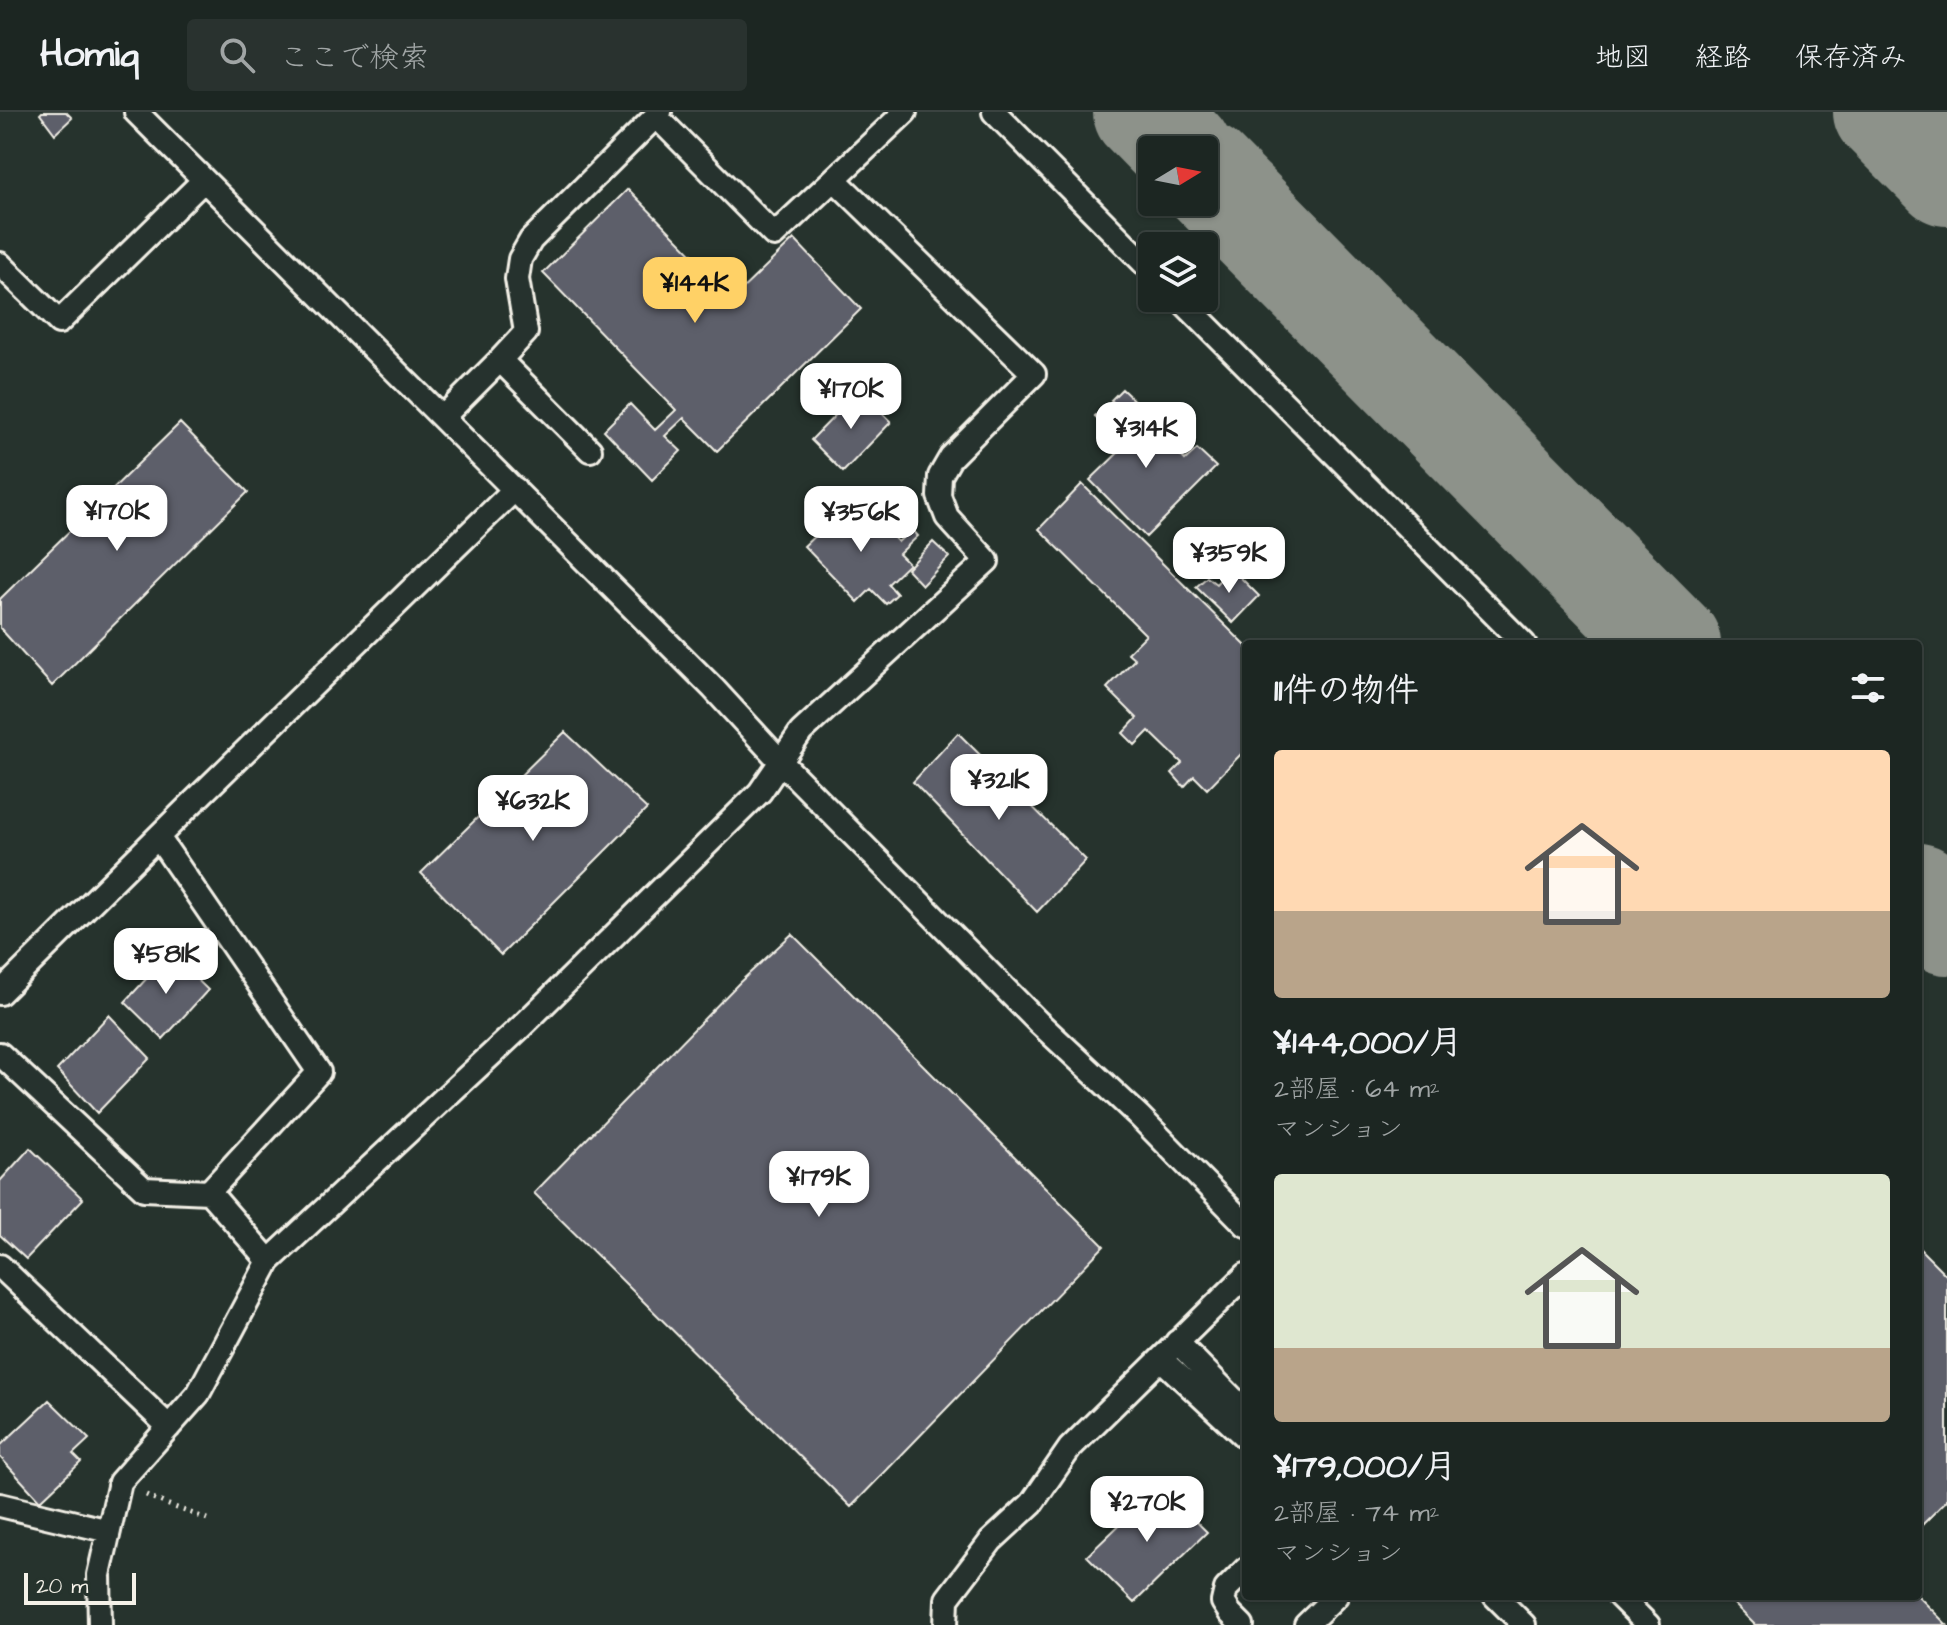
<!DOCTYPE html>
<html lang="ja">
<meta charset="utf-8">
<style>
:root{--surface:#1c2622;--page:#29322f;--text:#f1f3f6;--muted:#a0a5a5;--line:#3a4340;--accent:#ffd166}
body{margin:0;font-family:"Architects Daughter","Klee One",sans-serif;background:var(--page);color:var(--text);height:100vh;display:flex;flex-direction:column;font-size:30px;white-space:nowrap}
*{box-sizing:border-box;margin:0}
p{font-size:26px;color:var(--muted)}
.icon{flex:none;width:44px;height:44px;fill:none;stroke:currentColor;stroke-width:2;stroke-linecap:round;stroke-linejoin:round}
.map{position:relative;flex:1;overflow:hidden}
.side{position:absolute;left:1242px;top:528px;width:680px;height:960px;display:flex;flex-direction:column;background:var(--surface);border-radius:8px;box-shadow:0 2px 6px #0004,0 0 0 2px var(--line)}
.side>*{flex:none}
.needle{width:52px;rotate:80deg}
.buttons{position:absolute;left:1138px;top:24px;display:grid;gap:16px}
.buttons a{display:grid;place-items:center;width:80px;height:80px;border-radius:8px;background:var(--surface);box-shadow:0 2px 6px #0004,0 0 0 2px var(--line);font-size:40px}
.scale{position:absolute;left:24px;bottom:20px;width:112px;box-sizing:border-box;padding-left:8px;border:4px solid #f4f1e8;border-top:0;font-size:22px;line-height:28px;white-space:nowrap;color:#f4f1e8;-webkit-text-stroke:6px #26332d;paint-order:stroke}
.price{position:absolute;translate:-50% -68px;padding:0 18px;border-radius:16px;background:#fff;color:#222;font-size:26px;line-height:52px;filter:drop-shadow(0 2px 4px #0008)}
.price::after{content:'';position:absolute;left:50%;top:48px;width:24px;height:18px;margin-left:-12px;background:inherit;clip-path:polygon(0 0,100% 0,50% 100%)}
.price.current{background:var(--accent);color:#111}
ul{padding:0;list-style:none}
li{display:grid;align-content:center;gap:16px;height:424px;padding:0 32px}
li span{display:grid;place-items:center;height:248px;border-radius:8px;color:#555}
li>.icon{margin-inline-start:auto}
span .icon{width:144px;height:144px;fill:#fffc;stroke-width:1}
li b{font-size:34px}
h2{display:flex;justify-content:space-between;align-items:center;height:96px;padding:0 32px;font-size:34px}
header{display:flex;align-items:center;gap:48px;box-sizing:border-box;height:112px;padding:0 40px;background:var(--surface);border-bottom:2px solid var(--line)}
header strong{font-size:38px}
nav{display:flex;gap:44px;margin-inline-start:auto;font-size:28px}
.search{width:560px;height:72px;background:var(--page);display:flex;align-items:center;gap:20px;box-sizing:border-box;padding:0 28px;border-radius:8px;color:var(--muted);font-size:30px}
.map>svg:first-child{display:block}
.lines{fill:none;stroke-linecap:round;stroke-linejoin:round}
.taxiway{stroke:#8d928a;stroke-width:102}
.building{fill:#5d5e6b;stroke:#f4f1e8;stroke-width:2}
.lane-casing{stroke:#f4f1e8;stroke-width:28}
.path{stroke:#f4f1e8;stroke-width:5;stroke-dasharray:2 6;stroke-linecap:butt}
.lane{stroke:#26332d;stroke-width:22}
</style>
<header>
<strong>Homiq</strong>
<div class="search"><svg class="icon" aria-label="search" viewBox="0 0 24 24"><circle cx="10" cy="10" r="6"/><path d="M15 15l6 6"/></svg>ここで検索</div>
<nav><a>地図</a><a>経路</a><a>保存済み</a></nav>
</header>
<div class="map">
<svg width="1947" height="1513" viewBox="0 0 1947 1513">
<rect width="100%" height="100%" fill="#26332d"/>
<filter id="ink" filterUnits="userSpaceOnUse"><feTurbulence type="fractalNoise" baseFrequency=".0125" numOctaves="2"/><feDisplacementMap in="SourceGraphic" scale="16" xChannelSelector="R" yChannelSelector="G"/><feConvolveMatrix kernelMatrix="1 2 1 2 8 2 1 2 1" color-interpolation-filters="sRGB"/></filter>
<g filter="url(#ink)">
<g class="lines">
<path class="taxiway" d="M1144,0L1181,38
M1884,0L1947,63
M1204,61L1670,532
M1918,782L1947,812"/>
</g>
<path class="building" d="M42,0H66L72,6L55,22L40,2Z
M628,77L734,185L794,127L861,197L717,339L684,306L665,324L681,339L652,368L604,318L630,292L655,318L676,298L543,161Z
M1122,277L1145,299L1123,321L1130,328L1148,310L1185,348L1197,337L1216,355L1146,425L1090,368L1119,340L1107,328L1113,322L1095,304L1103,297L1120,315L1130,307L1111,288Z
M859,279L891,310L843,360L811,328Z
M180,311L248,380L52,574L0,516V487Z
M1082,372L1246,534V637L1207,677L1194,664L1184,675L1172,661L1182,651L1149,619L1135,633L1123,621L1137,606L1107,576L1135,547L1128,541L1146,523L1039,417Z
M863,394L898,430L912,417L918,424L899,442L909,452L888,472L897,482L886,492L871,477L858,490L804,434L840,400L848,408Z
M933,430L949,445L922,473L907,457Z
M1231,456L1259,484L1233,511L1196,475L1207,465L1216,472Z
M565,620L647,697L501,843L421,761Z
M958,621L1086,748L1037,800L913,670Z
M792,822L1104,1134L851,1395L534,1081L740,870Z
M170,841L208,878L163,927L125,890Z
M109,903L150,946L97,1001L57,958Z
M30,1036L83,1087L26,1147L0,1123V1069Z
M1918,1135L1947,1164V1388L1918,1417Z
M49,1288L89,1327L73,1342L81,1350L40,1389L0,1345V1334Z
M1160,1374L1207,1420L1134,1491L1087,1444Z
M1726,1484H1918L1947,1513H1755Z"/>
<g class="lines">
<g class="lane-casing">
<path id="lane" d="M136,0L713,576L781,650L1038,910L1139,1004L1246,1113
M994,0L1152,159
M656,4L774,123L834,67
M0,152L59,210L204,68
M1179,186L1524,532
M500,248L526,220L517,167L520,147L531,128L660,0
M443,305L500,248L590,338
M158,725L319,960L209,1080L269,1149
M0,881L186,697L515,377
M0,942L144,1077L209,1080
M0,1154L169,1315
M1177,1230L1246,1300
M1161,1247L1246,1326
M0,1393L109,1419
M1495,1484L1524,1513
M1619,1484L1648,1513
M100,1513L99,1463L120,1370L198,1282L269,1149L522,914L760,680L801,620L987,449L947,405L939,384L940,364L951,345L1034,262L834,67L905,0
M946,1513L947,1487L991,1429L1032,1391L1070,1336L1246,1163
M1242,1513L1230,1501L1223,1490L1226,1477L1246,1457
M1306,1513L1336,1484"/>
</g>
<path class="path" d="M146,1383L166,1392L207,1407"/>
<use href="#lane" class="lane"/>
</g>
</g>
</svg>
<div class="buttons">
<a><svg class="needle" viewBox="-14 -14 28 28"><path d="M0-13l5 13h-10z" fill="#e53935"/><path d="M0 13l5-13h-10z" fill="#a0a5a5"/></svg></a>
<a><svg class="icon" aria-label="layers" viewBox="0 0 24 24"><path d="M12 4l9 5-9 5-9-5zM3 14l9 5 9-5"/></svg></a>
</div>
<div class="scale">20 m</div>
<b class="price current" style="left:695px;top:213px">¥144K</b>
<b class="price" style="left:851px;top:319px">¥170K</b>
<b class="price" style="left:1146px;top:358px">¥314K</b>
<b class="price" style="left:117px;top:441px">¥170K</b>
<b class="price" style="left:861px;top:442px">¥356K</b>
<b class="price" style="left:1229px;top:483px">¥359K</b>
<b class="price" style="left:999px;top:710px">¥321K</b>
<b class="price" style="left:533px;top:731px">¥632K</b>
<b class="price" style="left:166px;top:884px">¥581K</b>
<b class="price" style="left:819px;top:1107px">¥179K</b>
<b class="price" style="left:1147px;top:1432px">¥270K</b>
<section class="side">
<h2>11件の物件<svg class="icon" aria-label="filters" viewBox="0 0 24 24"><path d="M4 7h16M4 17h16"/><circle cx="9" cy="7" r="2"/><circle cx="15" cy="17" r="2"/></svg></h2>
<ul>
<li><span style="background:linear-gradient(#ffd9b3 65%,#b9a48a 0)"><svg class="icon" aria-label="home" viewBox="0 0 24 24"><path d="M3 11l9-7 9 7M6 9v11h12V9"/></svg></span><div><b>¥144,000/月</b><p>2部屋 · 64 m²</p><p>マンション</p></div></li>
<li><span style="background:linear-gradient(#dfe7d0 70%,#b9a48a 0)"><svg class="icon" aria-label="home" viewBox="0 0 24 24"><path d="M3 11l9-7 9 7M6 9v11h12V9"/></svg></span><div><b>¥179,000/月</b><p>2部屋 · 74 m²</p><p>マンション</p></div></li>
</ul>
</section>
</div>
